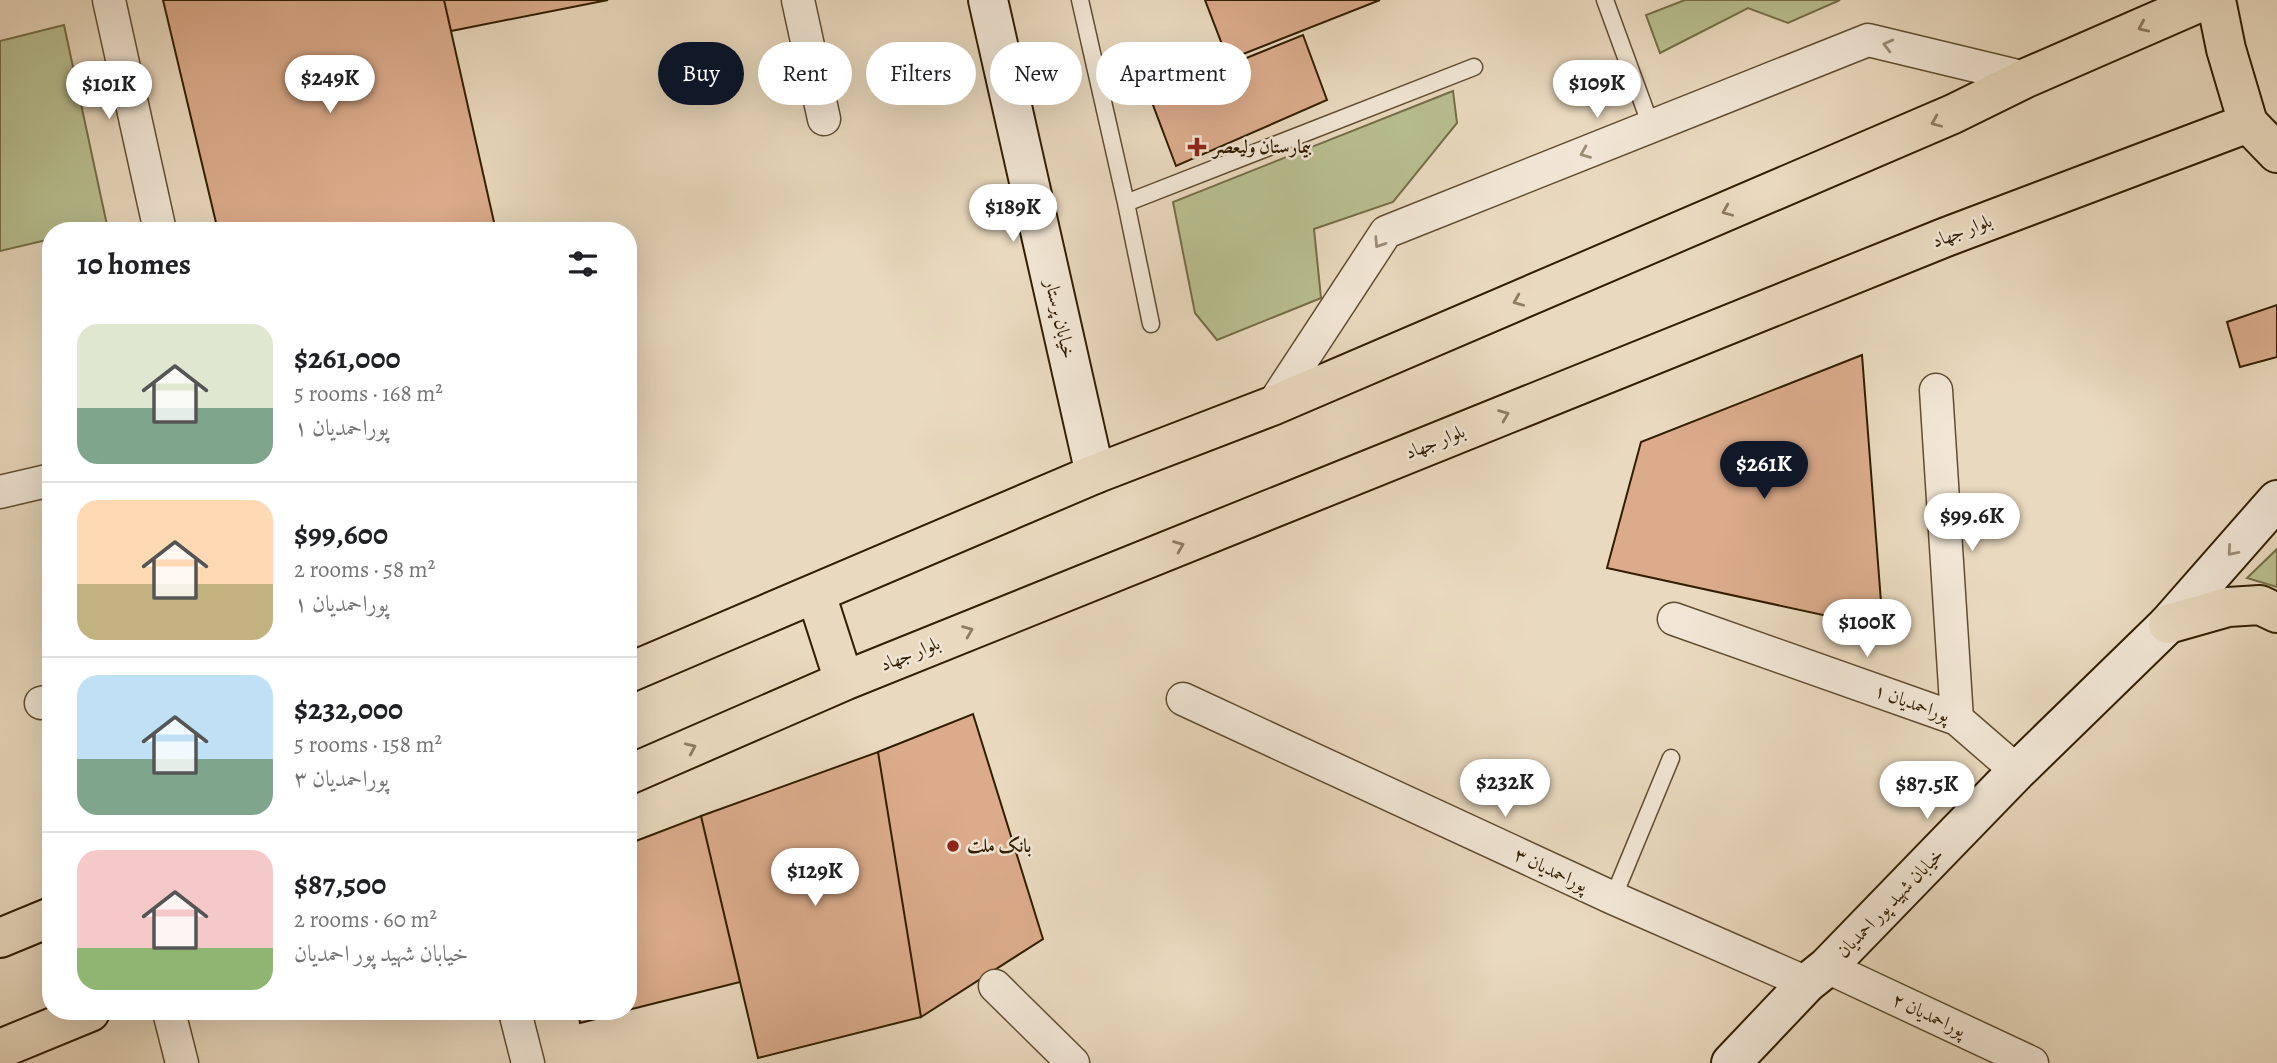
<!DOCTYPE html>
<meta charset="utf-8">
<style>
:root{--surface:#fff;--page:#f6f6f6;--text:#202124;--muted:#757577;--line:#e0e0e0;--accent:#111827}
body{margin:0;font-family:Alegreya,Amiri,serif;background:var(--page);color:var(--text);height:100vh;display:flex;flex-direction:column;font-size:26px;white-space:nowrap}
*{box-sizing:border-box;margin:0}
p{font-size:23px;color:var(--muted)}
.icon{flex:none;width:38px;height:38px;fill:none;stroke:currentColor;stroke-width:2;stroke-linecap:round;stroke-linejoin:round}
.map{position:relative;flex:1;overflow:hidden}
.drawer{position:absolute;left:42px;top:222px;width:595px;height:798px;display:flex;flex-direction:column;background:var(--surface);border-radius:28px;box-shadow:0 7px 28px #0002}
.drawer>*{flex:none}
.banner{position:absolute;left:658px;top:42px;width:665px;height:63px;display:flex;gap:14px}
.price{position:absolute;translate:-50% -60px;padding:0 16px;border-radius:24px;background:#fff;color:#222;font-size:23px;line-height:46px;filter:drop-shadow(0 2px 4px #0008)}
.price::after{content:'';position:absolute;left:50%;top:42px;width:21px;height:16px;margin-left:-10px;background:inherit;clip-path:polygon(0 0,100% 0,50% 100%)}
.price.active{background:var(--accent);color:#fff}
ul{padding:0;list-style:none}
li{display:flex;align-items:center;gap:21px;height:175px;padding:0 35px}
li+li{border-top:2px solid var(--line)}
li span{display:grid;place-items:center;flex:none;width:196px;height:140px;border-radius:21px;color:#555}
li>.icon{margin-inline-start:auto}
span .icon{width:84px;height:84px;fill:#fffc;stroke-width:1}
li b{font-size:30px}
h2{display:flex;justify-content:space-between;align-items:center;height:84px;padding:0 35px;font-size:30px}
.pill{padding:0 24px;border-radius:32px;background:var(--surface);box-shadow:0 7px 28px #0002;font-size:24px;line-height:63px}
.pill.active{background:var(--accent);color:#fff}
.map>svg:first-child{display:block}
.green{fill:#b8bf90;stroke:#756e48;stroke-width:2}
.building{fill:#dbab8b;stroke:#321e00;stroke-width:2}
.lines{fill:none;stroke-linecap:round;stroke-linejoin:round}
.lane-casing{stroke:#604d30;stroke-width:19}
.street-casing{stroke:#604d30;stroke-width:35}
.secondary-casing{stroke:#321e00;stroke-width:42}
.primary-casing{stroke:#321e00;stroke-width:42}
.lane{stroke:#f1e6d5;stroke-width:16}
.street{stroke:#f1e6d5;stroke-width:32}
.secondary{stroke:#f1e6d5;stroke-width:38}
.primary{stroke:#e9d9be;stroke-width:38}
.oneway{stroke:#8e7c5f}
.oneway2{stroke:#9b8c75}
.poi-dot{fill:#8f2418;stroke:#f1e6d5;stroke-width:2.5}
.labels{text-anchor:middle;dominant-baseline:central;stroke-width:5;stroke-linejoin:round;paint-order:stroke}
.poi-label{font-size:19px;font-weight:bold;fill:#321e00;stroke:#f1e6d5;text-anchor:start}
.street-label{font-size:19px;fill:#321e00;stroke:#f1e6d5}
</style>
<div class="map">
<svg width="2277" height="1063" viewBox="0 0 2277 1063">
<rect width="100%" height="100%" fill="#e9d9be"/>
<filter id="stains"><feTurbulence type="fractalNoise" baseFrequency=".00286" numOctaves="4"/><feColorMatrix values="0 0 0 0 .2 0 0 0 0 .09 0 0 0 0 .02 0 0 0 .5 -.17"/></filter>
<radialGradient id="worn" r=".72"><stop offset=".6" stop-color="#630" stop-opacity="0"/><stop offset="1" stop-color="#630" stop-opacity=".3"/></radialGradient>
<path class="green" d="M1685,0H1840L1788,23L1748,8L1660,53L1646,15Z
M64,25L107,225L83,231H51V239L0,251V41Z
M1453,91L1457,123L1393,202L1314,229L1321,298L1217,340L1195,313L1173,202Z
M2277,549V587L2247,578Z"/>
<path class="building" d="M163,0H444L496,231H218Z
M444,0H608L451,31Z
M1205,0H1380L1228,60Z
M1303,35L1327,100L1176,166L1150,97Z
M2277,305V357L2240,367L2227,322Z
M1862,355L1883,628L1607,568L1641,442Z
M973,714L1043,939L921,1017L878,752Z
M878,752L921,1017L758,1058L701,816Z
M701,816L740,982L628,1010V844Z
M578,1012H624L580,1023Z"/>
<g class="lines">
<g class="lane-casing">
<path id="lane" d="M1080,0L1126,203L1151,324
M1605,0L1651,126
M1126,203L1474,67
M1613,898L1671,758"/>
</g>
<g class="street-casing">
<path id="street" d="M109,0L160,231
M798,0L824,119
M1936,390L1957,719
M1272,406L1386,232L1868,40L2026,78
M0,492L51,480
M1674,619L1957,719L2017,771
M1183,699L1613,898L1807,983
M41,703L51,701
M1827,967L2032,1063
M995,986L1073,1063
M169,1012L182,1063
M515,1012L528,1063"/>
</g>
<g class="secondary-casing">
<path id="secondary" d="M988,0L1095,474
M1731,1063L1807,983L1827,967L2017,771L2168,624L2277,500"/>
</g>
<g class="primary-casing">
<path id="primary" d="M2216,0L2226,49L2248,123L2277,153
M816,594L844,681
M2168,624L2228,607L2260,605L2277,613
M628,673L1095,474L1272,406L1953,114L2026,78L2205,0
M628,775L844,681L1946,237L2248,123
M0,938L51,917
M0,1049L90,1012"/>
</g>
<use href="#lane" class="lane"/>
<use href="#street" class="street"/>
<use href="#secondary" class="secondary"/>
<use href="#primary" class="primary"/>
</g>
<defs><path id="oneway-chevron" d="M-2-3.5L2.5 0L-2 3.5" fill="none" stroke-width="1.6" stroke-linecap="round" stroke-linejoin="round" transform="scale(1.75)"/></defs>
<g class="oneway">
<use href="#oneway-chevron" transform="translate(2143 27) rotate(156)"/>
<use href="#oneway-chevron" transform="translate(1936 122) rotate(157)"/>
<use href="#oneway-chevron" transform="translate(1727 211) rotate(157)"/>
<use href="#oneway-chevron" transform="translate(1518 301) rotate(157)"/>
<use href="#oneway-chevron" transform="translate(1504 415) rotate(-22)"/>
<use href="#oneway-chevron" transform="translate(1179 546) rotate(-22)"/>
<use href="#oneway-chevron" transform="translate(968 631) rotate(-22)"/>
<use href="#oneway-chevron" transform="translate(691 748) rotate(-24)"/>
</g>
<g class="oneway2">
<use href="#oneway-chevron" transform="translate(1888 45) rotate(-166)"/>
<use href="#oneway-chevron" transform="translate(1585 153) rotate(158)"/>
<use href="#oneway-chevron" transform="translate(1379 243) rotate(123)"/>
<use href="#oneway-chevron" transform="translate(2232 551) rotate(131)"/>
</g>
<g class="poi-dot">
<path d="M1193.5 136.5h7v7h7v7h-7v7h-7v-7h-7v-7h7z"/>
<circle cx="953" cy="846" r="7"/>
</g>
<g class="labels">
<g class="poi-label">
<text x="1213" y="147">بیمارستان ولیعصر</text>
<text x="967" y="846">بانک ملت</text>
</g>
<g class="street-label">
<text transform="translate(1962 231) rotate(-21)">بلوار جهاد</text>
<text transform="translate(1060 319) rotate(77)">خیابان پرستار</text>
<text transform="translate(1435 442) rotate(-22)">بلوار جهاد</text>
<text transform="translate(910 654) rotate(-22)">بلوار جهاد</text>
<text transform="translate(1912 703) rotate(20)">پوراحمدیان ۱</text>
<text transform="translate(1551 870) rotate(25)">پوراحمدیان ۳</text>
<text transform="translate(1890 903) rotate(-46)">خیابان شهید پور احمدیان</text>
<text transform="translate(1929 1015) rotate(25)">پوراحمدیان ۲</text>
</g>
</g>
<rect width="100%" height="100%" filter="url(#stains)"/>
<rect width="100%" height="100%" fill="url(#worn)"/>
</svg>
<b class="price" style="left:330px;top:115px">$249K</b>
<b class="price" style="left:1597px;top:120px">$109K</b>
<b class="price" style="left:109px;top:121px">$101K</b>
<b class="price" style="left:1013px;top:244px">$189K</b>
<b class="price active" style="left:1764px;top:501px">$261K</b>
<b class="price" style="left:1972px;top:553px">$99.6K</b>
<b class="price" style="left:1867px;top:659px">$100K</b>
<b class="price" style="left:1505px;top:819px">$232K</b>
<b class="price" style="left:1927px;top:821px">$87.5K</b>
<b class="price" style="left:815px;top:908px">$129K</b>
<div class="banner">
<a class="pill active">Buy</a>
<a class="pill">Rent</a>
<a class="pill">Filters</a>
<a class="pill">New</a>
<a class="pill">Apartment</a>
</div>
<section class="drawer">
<h2>10 homes<svg class="icon" aria-label="filters" viewBox="0 0 24 24"><path d="M4 7h16M4 17h16"/><circle cx="9" cy="7" r="2"/><circle cx="15" cy="17" r="2"/></svg></h2>
<ul>
<li><span style="background:linear-gradient(#dfe7d0 60%,#7fa58c 0)"><svg class="icon" aria-label="home" viewBox="0 0 24 24"><path d="M3 11l9-7 9 7M6 9v11h12V9"/></svg></span><div><b>$261,000</b><p>5 rooms · 168 m²</p><p>پوراحمدیان ۱</p></div></li>
<li><span style="background:linear-gradient(#ffd9b3 60%,#c2b280 0)"><svg class="icon" aria-label="home" viewBox="0 0 24 24"><path d="M3 11l9-7 9 7M6 9v11h12V9"/></svg></span><div><b>$99,600</b><p>2 rooms · 58 m²</p><p>پوراحمدیان ۱</p></div></li>
<li><span style="background:linear-gradient(#bfe0f5 60%,#7fa58c 0)"><svg class="icon" aria-label="home" viewBox="0 0 24 24"><path d="M3 11l9-7 9 7M6 9v11h12V9"/></svg></span><div><b>$232,000</b><p>5 rooms · 158 m²</p><p>پوراحمدیان ۳</p></div></li>
<li><span style="background:linear-gradient(#f6c9c9 70%,#8fb573 0)"><svg class="icon" aria-label="home" viewBox="0 0 24 24"><path d="M3 11l9-7 9 7M6 9v11h12V9"/></svg></span><div><b>$87,500</b><p>2 rooms · 60 m²</p><p>خیابان شهید پور احمدیان</p></div></li>
</ul>
</section>
</div>
